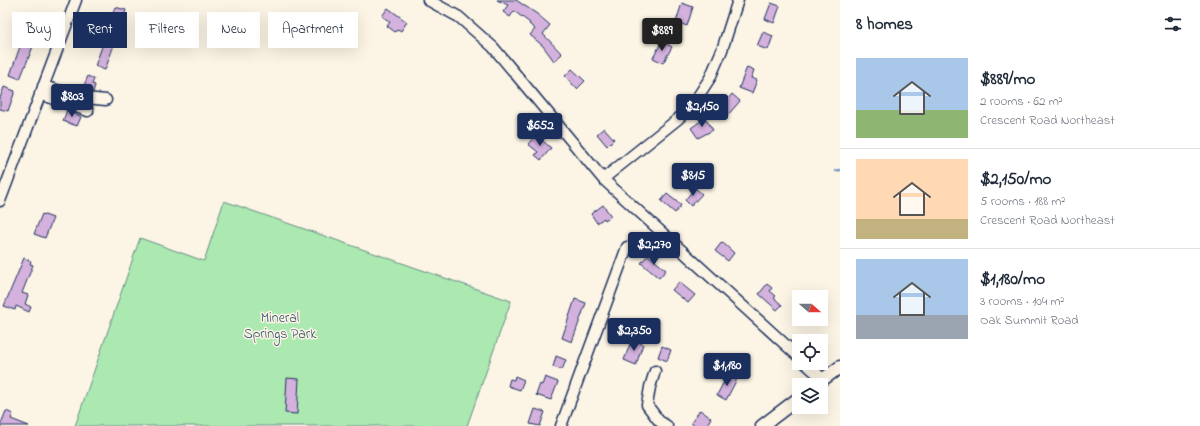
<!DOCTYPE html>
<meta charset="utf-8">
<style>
:root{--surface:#fff;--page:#f2f2f3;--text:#1f2937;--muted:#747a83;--line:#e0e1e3;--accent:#1b2f5e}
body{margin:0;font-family:"Indie Flower",sans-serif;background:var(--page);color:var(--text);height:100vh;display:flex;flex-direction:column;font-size:15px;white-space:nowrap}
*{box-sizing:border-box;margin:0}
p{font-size:13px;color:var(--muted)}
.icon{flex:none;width:22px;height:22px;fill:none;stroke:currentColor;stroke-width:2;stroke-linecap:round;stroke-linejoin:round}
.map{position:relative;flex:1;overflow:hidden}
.panel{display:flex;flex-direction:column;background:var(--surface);width:360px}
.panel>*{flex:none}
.top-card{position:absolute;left:12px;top:12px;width:380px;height:36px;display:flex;gap:8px}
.needle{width:26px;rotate:110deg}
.tools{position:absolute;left:792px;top:290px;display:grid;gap:8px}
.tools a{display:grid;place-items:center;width:36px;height:36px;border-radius:0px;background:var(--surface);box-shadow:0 4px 16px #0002;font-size:20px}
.price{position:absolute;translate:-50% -34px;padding:0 9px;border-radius:4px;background:var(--accent);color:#fff;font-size:13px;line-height:26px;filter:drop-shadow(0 1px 2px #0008)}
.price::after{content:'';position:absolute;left:50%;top:24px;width:12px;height:9px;margin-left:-6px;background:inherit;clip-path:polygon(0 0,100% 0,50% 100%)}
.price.active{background:#222;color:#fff}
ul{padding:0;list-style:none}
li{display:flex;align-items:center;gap:12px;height:100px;padding:0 16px}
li+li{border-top:1px solid var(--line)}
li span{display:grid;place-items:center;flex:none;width:112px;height:80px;border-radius:0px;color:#555}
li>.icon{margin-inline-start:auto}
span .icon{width:48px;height:48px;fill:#fffc;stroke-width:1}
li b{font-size:17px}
h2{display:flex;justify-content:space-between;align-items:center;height:48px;padding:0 16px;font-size:17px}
.tag{padding:0 14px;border-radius:0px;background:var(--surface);box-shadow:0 4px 16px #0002;font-size:14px;line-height:36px}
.tag.active{background:var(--accent);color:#fff}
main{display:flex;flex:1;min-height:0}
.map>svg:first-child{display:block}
.green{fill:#ace9b0;stroke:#648c87}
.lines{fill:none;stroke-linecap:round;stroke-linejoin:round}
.stream{stroke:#6b93bf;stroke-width:2.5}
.building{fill:#d4b2dd;stroke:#1b2f5e}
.minor-casing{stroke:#1b2f5e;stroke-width:13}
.major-casing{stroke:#1b2f5e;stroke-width:15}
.minor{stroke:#fcf5e5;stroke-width:10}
.major{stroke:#fcf5e5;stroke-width:12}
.labels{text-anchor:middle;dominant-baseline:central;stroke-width:3;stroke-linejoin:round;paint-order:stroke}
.park-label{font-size:14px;fill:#38546e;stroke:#fcf5e5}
</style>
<main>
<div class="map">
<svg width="840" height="426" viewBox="0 0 840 426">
<rect width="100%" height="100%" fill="#fcf5e5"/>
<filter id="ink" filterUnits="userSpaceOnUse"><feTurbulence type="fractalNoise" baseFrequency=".025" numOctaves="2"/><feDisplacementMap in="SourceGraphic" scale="8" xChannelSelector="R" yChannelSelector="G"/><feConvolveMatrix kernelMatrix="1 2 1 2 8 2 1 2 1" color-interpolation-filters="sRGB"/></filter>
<g filter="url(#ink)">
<path class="green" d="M224,201L511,301L467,426H75L140,238L204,261Z"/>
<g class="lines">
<path class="stream" d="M836,171L840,170"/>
</g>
<path class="building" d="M497,0H516L537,14L550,25L543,34L562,54L554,61L543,46L530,35L535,29L529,24L530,23L514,11L510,17L503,12L508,5Z
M682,3L693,7L687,26L676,22Z
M771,3L780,6L774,23L765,19Z
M115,7L126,10L120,27L112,24L114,19L111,18Z
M388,8L407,22L401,31L398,29L395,32L387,26L390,22L382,16Z
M28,24L40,29L20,79L10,75Z
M763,32L773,36L768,50L757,46Z
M105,38L115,42L105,70L95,66Z
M662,41L672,47L663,63L653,58Z
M747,67L754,70L751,78L757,80L752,93L739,88Z
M572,69L585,81L577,89L565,76Z
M88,76L94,79L92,84L95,85L93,92L82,90Z
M4,87L15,91L8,111L0,109V98Z
M732,94L740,101L727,116L719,110Z
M67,110L81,117L77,126L63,121Z
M705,118L713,130L698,138L691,128Z
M604,128L614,139L607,146L597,134Z
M536,135L551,148L541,160L535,155L538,152L528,144Z
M695,188L702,194L691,206L685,200Z
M667,194L681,205L675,213L661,201Z
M603,205L611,216L605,220L604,218L597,223L591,214Z
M42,214L53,218L45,238L34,234Z
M722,242L734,253L728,261L715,251Z
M648,255L666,270L659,278L641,263Z
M24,258L31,261L30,264L33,265L22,293L28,295L25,304L31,307L29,312L16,306L15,310L4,306Z
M679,282L695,295L688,303L672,290Z
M767,284L772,288L770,291L776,296L774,298L782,305L777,310L759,294Z
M575,299L586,303L572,342L562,338Z
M632,339L643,344L636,365L624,360Z
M662,346L671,350L667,361L658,357Z
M556,356L566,360L562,370L553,367Z
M728,374L737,379L726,400L717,395Z
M515,376L524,380L520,390L508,386L510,379L514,380Z
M545,377L558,382L551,400L536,395L540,384L542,385Z
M287,378L299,379L297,414L285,413Z
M535,409L545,412L540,426L530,424Z
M700,410L711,418L706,426H695L691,423Z
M6,411L13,414L11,419L29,426H0Z"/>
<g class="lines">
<g class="minor-casing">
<path id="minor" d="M428,0L459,17L493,47L603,179L799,357
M43,86L85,98L106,100
M40,94L88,111
M603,179L678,119L695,101L710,78L722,50L738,0
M0,201L76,0
M805,363L823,379
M655,371L650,387L647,405L659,421L667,426
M561,426L627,247"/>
</g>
<g class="major-casing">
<path id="major" d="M815,385L840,367
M762,426L799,398"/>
</g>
<use href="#minor" class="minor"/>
<use href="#major" class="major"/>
</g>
</g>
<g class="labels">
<g class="park-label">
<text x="280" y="318">Mineral<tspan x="280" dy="16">Springs Park</tspan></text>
</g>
</g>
</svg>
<div class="tools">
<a><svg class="needle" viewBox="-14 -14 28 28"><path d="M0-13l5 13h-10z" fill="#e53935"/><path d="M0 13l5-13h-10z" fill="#747a83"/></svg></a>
<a><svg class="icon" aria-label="locate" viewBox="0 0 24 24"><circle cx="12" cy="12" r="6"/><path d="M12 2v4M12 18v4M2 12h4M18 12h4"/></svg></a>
<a><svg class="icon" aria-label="layers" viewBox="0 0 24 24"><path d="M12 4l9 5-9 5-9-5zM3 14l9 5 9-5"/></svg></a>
</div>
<b class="price active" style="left:662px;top:52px">$889</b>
<b class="price" style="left:72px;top:118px">$803</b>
<b class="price" style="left:702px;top:128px">$2,150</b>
<b class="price" style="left:540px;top:147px">$652</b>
<b class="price" style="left:693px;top:197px">$815</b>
<b class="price" style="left:654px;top:266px">$2,270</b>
<b class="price" style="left:634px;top:352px">$2,350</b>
<b class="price" style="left:727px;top:387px">$1,180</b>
<div class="top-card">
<a class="tag">Buy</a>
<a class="tag active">Rent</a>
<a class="tag">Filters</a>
<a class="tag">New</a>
<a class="tag">Apartment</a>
</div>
</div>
<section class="panel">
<h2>8 homes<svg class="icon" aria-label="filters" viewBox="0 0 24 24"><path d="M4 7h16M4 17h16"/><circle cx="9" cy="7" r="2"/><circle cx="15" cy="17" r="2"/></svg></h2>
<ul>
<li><span style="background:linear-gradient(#a9c7e8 65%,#8fb573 0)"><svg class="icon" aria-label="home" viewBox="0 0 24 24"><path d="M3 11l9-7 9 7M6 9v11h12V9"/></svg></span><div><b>$889/mo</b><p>2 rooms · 62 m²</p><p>Crescent Road Northeast</p></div></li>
<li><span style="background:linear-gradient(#ffd9b3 75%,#c2b280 0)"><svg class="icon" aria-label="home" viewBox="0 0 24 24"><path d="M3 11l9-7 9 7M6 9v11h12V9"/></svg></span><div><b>$2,150/mo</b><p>5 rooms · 188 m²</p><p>Crescent Road Northeast</p></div></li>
<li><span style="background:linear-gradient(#a9c7e8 70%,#9aa5b1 0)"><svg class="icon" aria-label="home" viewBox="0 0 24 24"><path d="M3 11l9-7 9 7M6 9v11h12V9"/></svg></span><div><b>$1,180/mo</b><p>3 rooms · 104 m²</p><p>Oak Summit Road</p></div></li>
</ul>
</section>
</main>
